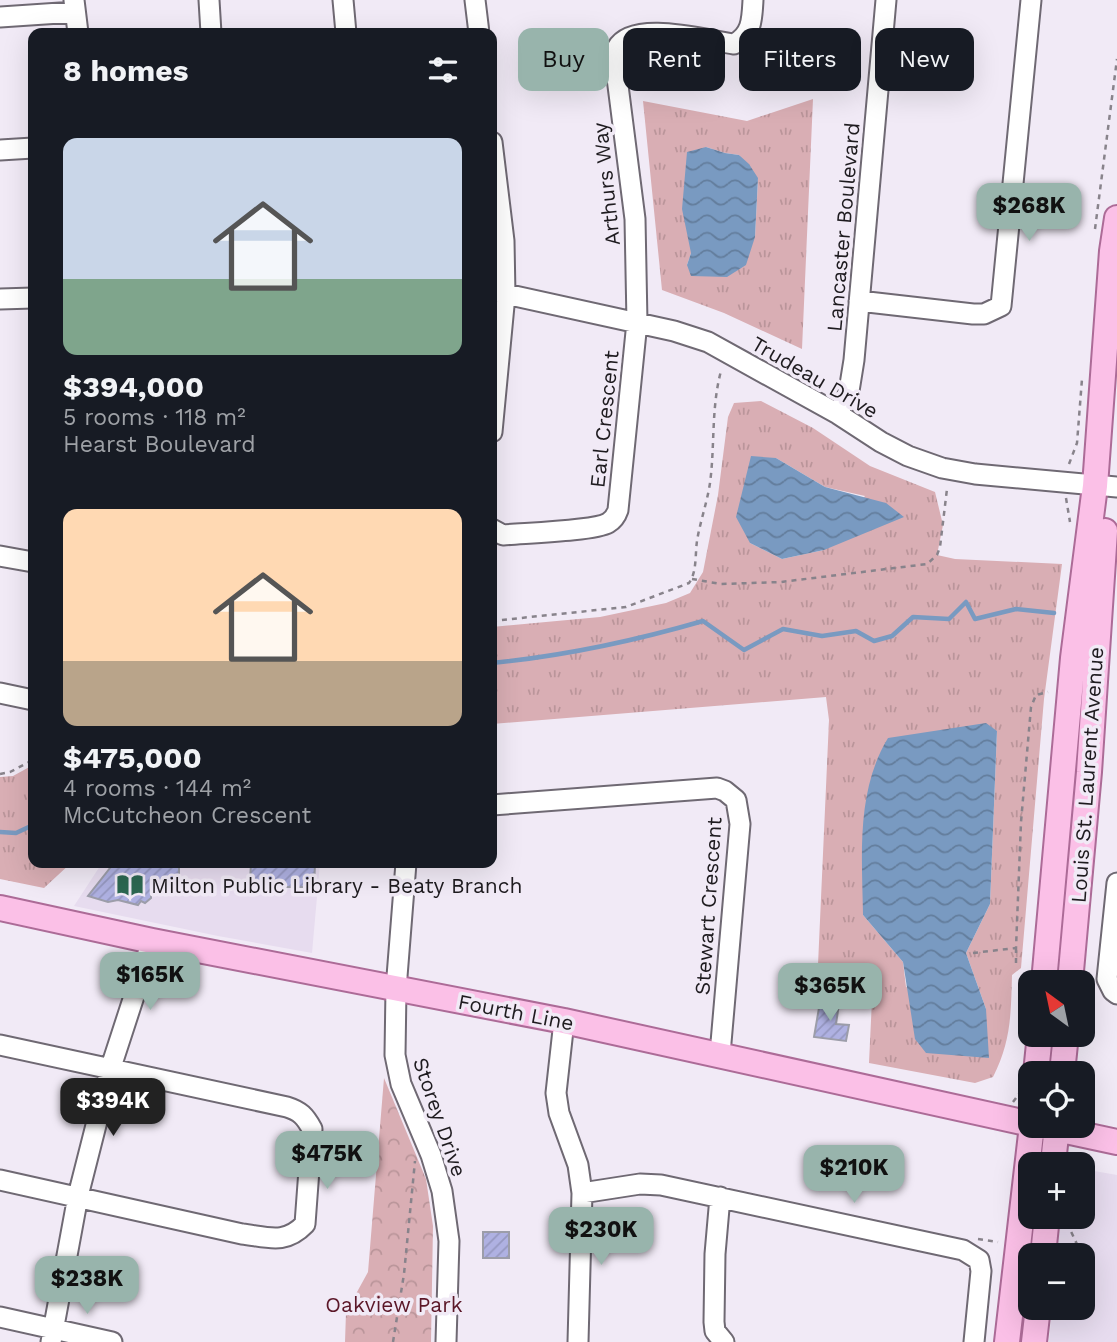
<!DOCTYPE html>
<meta charset="utf-8">
<style>
:root{--surface:#171b24;--page:#242831;--text:#f1f3f6;--muted:#9ea1a6;--accent:#98b4ac}
body{margin:0;font-family:"Work Sans",sans-serif;background:var(--page);color:var(--text);height:100vh;display:flex;flex-direction:column;font-size:26px;white-space:nowrap}
*{box-sizing:border-box;margin:0}
p{font-size:23px;color:var(--muted)}
.icon{flex:none;width:38px;height:38px;fill:none;stroke:currentColor;stroke-width:2;stroke-linecap:round;stroke-linejoin:round}
.map{position:relative;flex:1;overflow:hidden}
.side{position:absolute;left:28px;top:28px;width:469px;height:840px;display:flex;flex-direction:column;background:var(--surface);border-radius:14px;box-shadow:0 7px 28px #0002}
.side>*{flex:none}
.guide{position:absolute;left:518px;top:28px;width:494px;height:63px;display:flex;gap:14px}
.needle{width:46px;rotate:327deg}
.controls{position:absolute;left:1018px;top:970px;display:grid;gap:14px}
.controls a{display:grid;place-items:center;width:77px;height:77px;border-radius:14px;background:var(--surface);box-shadow:0 7px 28px #0002;font-size:35px}
.price{position:absolute;translate:-50% -60px;padding:0 16px;border-radius:14px;background:var(--accent);color:#111;font-size:23px;line-height:46px;filter:drop-shadow(0 2px 4px #0008)}
.price::after{content:'';position:absolute;left:50%;top:42px;width:21px;height:16px;margin-left:-10px;background:inherit;clip-path:polygon(0 0,100% 0,50% 100%)}
.price.on{background:#222;color:#fff}
ul{padding:0;list-style:none}
li{display:grid;align-content:center;gap:14px;height:371px;padding:0 35px}
li span{display:grid;place-items:center;height:217px;border-radius:14px;color:#555}
li>.icon{margin-inline-start:auto}
span .icon{width:126px;height:126px;fill:#fffc;stroke-width:1}
li b{font-size:30px}
h2{display:flex;justify-content:space-between;align-items:center;height:84px;padding:0 35px;font-size:30px}
.tag{padding:0 24px;border-radius:14px;background:var(--surface);box-shadow:0 7px 28px #0002;font-size:24px;line-height:63px}
.tag.on{background:var(--accent);color:#111}
.map>svg:first-child{display:block}
.built{fill:#e7dcef}
.grass{fill:url(#grass-tufts);fill-rule:evenodd}
.park{fill:url(#park-crowns)}
.water{fill:url(#water-waves)}
.lines{fill:none;stroke-linecap:round;stroke-linejoin:round}
.stream{stroke:#799ac1;stroke-width:4.5}
.building{fill:url(#building-hatch);stroke:#9c9da9;stroke-width:2}
.minor-casing{stroke:#6f6973;stroke-width:23}
.major-casing{stroke:#ac6b97;stroke-width:28}
.path{stroke:#88838b;stroke-width:2.5;stroke-dasharray:5 5;stroke-linecap:butt}
.minor{stroke:#fff;stroke-width:19}
.major{stroke:#fbc0e7;stroke-width:24}
.labels{text-anchor:middle;dominant-baseline:central;stroke-width:7;stroke-linejoin:round;paint-order:stroke}
.street-label{font-size:21px;fill:#1e1b1f;stroke:#f1eaf6}
.poi-label{font-size:21px;fill:#1e1b1f;stroke:#f1eaf6;text-anchor:start}
.park-label{font-size:21px;fill:#5b1728;stroke:#f1eaf6}
</style>
<div class="map">
<svg width="1117" height="1342" viewBox="0 0 1117 1342">
<defs>
<pattern id="grass-tufts" width="24" height="20" patternUnits="userSpaceOnUse" patternTransform="scale(1.75)"><rect width="24" height="20" fill="#d9aeb4"/><path d="M3 7l-1-3M5 7V3M7 7l1-3M15 17l-1-3M17 17v-4M19 17l1-3" fill="none" stroke="#ba959a"/></pattern>
<pattern id="park-crowns" width="20" height="18" patternUnits="userSpaceOnUse" patternTransform="scale(1.75)"><rect width="20" height="18" fill="#d9aeb4"/><path d="M2 6a3 3 0 1 1 6 0M12 15a3 3 0 1 1 6 0" fill="none" stroke="#ba959a"/></pattern>
<pattern id="water-waves" width="16" height="10" patternUnits="userSpaceOnUse" patternTransform="scale(1.75)"><rect width="16" height="10" fill="#799ac1"/><path d="M0 5q4-4 8 0t8 0" fill="none" stroke="#637d9c"/></pattern>
<pattern id="building-hatch" width="6" height="6" patternUnits="userSpaceOnUse" patternTransform="scale(1.75)"><rect width="6" height="6" fill="#afb1e2"/><path d="M-1 1l2-2M0 6l6-6M5 7l2-2" fill="none" stroke="#9698c1"/></pattern>
</defs>
<rect width="100%" height="100%" fill="#f1eaf6"/>
<path class="built" d="M102,863H320L312,953L218,936L74,906Z
M1083,1169L1117,1175V1342H1049L1052,1307H1083V1255H1057L1060,1216H1083Z"/>
<path class="grass" d="M813,99L802,349L724,313L662,290L643,101L747,121ZM706,147L725,153L739,155L758,179L755,237L687,265L691,253Z
M761,401L813,428L870,466L935,492L943,525L937,555L955,559L1062,564L1044,699L1021,968L1012,975C1011,1014 1011,1042 993,1077L975,1083L869,1063L873,978L867,976L866,968L818,965L829,720L826,697L492,724V627L600,617L666,603L690,593L703,572L718,495L728,417L734,403ZM776,458L825,487L865,496L824,550L782,559L750,543ZM997,731L990,904L966,953L986,1009L906,987L903,962L863,915Z
M33,765V863H71L44,888L0,879V777L13,776Z"/>
<path class="park" d="M384,1078L426,1179L433,1226L431,1342H345L346,1312L368,1272Z"/>
<path class="water" d="M706,147L725,153L739,155L749,164L758,178L755,237L746,265L727,277L691,276L687,265L691,253L682,209L687,152Z
M751,456L776,458L825,487L886,503L904,517L824,550L782,559L750,543L736,517Z
M986,723L997,731L990,904L966,953L986,1009L989,1058L926,1053L915,1039L903,962L863,915C862,855 856,791 888,738Z"/>
<g class="lines">
<path class="stream" d="M492,663C563,656 634,641 703,621L744,650L783,629L822,636L856,631L874,641L892,636L913,617L949,619L966,602L975,619L1016,609L1054,613
M0,832L16,833L33,825"/>
</g>
<path class="building" d="M114,863H179V874L151,894V898L145,903L141,901L138,905L118,900L108,902L88,896Z
M251,863L315,864L314,887H268V883L250,881Z
M820,1002L839,1004L836,1024L849,1025L846,1041L814,1037Z
M483,1232H509V1258H483Z"/>
<g class="lines">
<g class="minor-casing">
<path id="minor" d="M74,0L78,33
M209,0L211,33
M343,0L346,33
M475,0L479,33
M0,17L75,12
M492,142L504,241L505,295L492,432
M0,150L33,148
M492,291L674,331L708,342L838,414L881,442L908,456L942,468L975,474L1117,487
M0,299L33,298
M859,301L973,314H984L1001,306L1031,0
M838,414L849,391L854,360L886,0
M492,529L503,535C524,533 594,531 608,523C613,520 616,516 618,510L637,322L635,219L616,70C615,63 614,55 617,48C633,19 708,41 734,44C752,35 752,19 753,0
M0,556L33,562
M0,693L33,700
M492,805L717,788L725,791L736,800L740,824L720,1054
M406,863L396,989L395,1055L401,1084L431,1155L442,1191L449,1241L446,1342
M1117,883L1107,979L1113,991L1117,994
M564,1021L556,1093L559,1113L578,1165L582,1193L578,1342
M0,1045L287,1107C300,1111 305,1116 312,1129L305,1224C285,1245 268,1237 242,1234L0,1180
M582,1193L640,1184L661,1185L963,1250L979,1260L981,1271L974,1342
M720,1197L715,1254L714,1322L715,1331L724,1342
M0,1317L112,1342
M51,1342L78,1196L110,1070L152,941"/>
</g>
<g class="major-casing">
<path id="major" d="M0,908L152,941L564,1021L1031,1124
M1044,982L1073,658L1095,486L1112,251L1117,218
M1070,982L1089,772L1105,531
M1036,1073L1040,1034
M1062,1073L1066,1034
M1038,1125L1117,1142
M1053,1164L1057,1125
M1043,1255L1047,1216
M1007,1342L1032,1125
M1034,1342L1038,1307"/>
</g>
<path class="path" d="M1095,229L1117,59
M1069,464L1077,443L1082,379
M1066,498L1070,522
M692,579L721,584L781,582L927,564L937,555L940,547L947,489
M492,621L626,607L689,583C697,572 695,555 697,541C700,522 707,503 710,483C715,446 711,408 721,371
M31,761L33,747
M0,774L10,772L33,760
M1016,948V968
M973,953L1016,948L1021,822L1031,707L1036,695L1048,692
M1083,1019L1085,994
M1028,1021L1030,993
M1013,1102L1019,1094L1021,1084
M1067,1223L1082,1255
M978,1239L998,1242
M1083,1258L1094,1273
M393,1342L404,1274L415,1161"/>
<use href="#minor" class="minor"/>
<use href="#major" class="major"/>
</g>
<defs>
<g id="library-bare" transform="scale(2.1)"><path d="M-6-4Q-3-5.5-.7-3.5V5Q-3 3-6 4ZM6-4Q3-5.5 .7-3.5V5Q3 3 6 4Z" fill="#2c6751" stroke="#f1eaf6" stroke-width="2.5" paint-order="stroke"/></g>
</defs>
<g fill-rule="evenodd">
<use href="#library-bare" x="130" y="885"/>
</g>
<g class="labels">
<g class="street-label">
<text transform="translate(606 184) rotate(-96)">Arthurs Way</text>
<text transform="translate(843 227) rotate(-85)">Lancaster Boulevard</text>
<text transform="translate(815 377) rotate(30)">Trudeau Drive</text>
<text transform="translate(604 419) rotate(-84)">Earl Crescent</text>
<text transform="translate(1087 775) rotate(-86)">Louis St. Laurent Avenue</text>
<text transform="translate(708 906) rotate(-86)">Stewart Crescent</text>
<text transform="translate(516 1012) rotate(11)">Fourth Line</text>
<text transform="translate(440 1117) rotate(71)">Storey Drive</text>
</g>
<g class="poi-label">
<text x="151" y="885">Milton Public Library - Beaty Branch</text>
</g>
<g class="park-label">
<text x="394" y="1304">Oakview Park</text>
</g>
</g>
</svg>
<div class="controls">
<a><svg class="needle" viewBox="-14 -14 28 28"><path d="M0-13l5 13h-10z" fill="#e53935"/><path d="M0 13l5-13h-10z" fill="#9ea1a6"/></svg></a>
<a><svg class="icon" aria-label="locate" viewBox="0 0 24 24"><circle cx="12" cy="12" r="6"/><path d="M12 2v4M12 18v4M2 12h4M18 12h4"/></svg></a>
<a>+</a>
<a>−</a>
</div>
<b class="price" style="left:1029px;top:243px">$268K</b>
<b class="price" style="left:150px;top:1012px">$165K</b>
<b class="price" style="left:830px;top:1023px">$365K</b>
<b class="price on" style="left:113px;top:1138px">$394K</b>
<b class="price" style="left:327px;top:1191px">$475K</b>
<b class="price" style="left:854px;top:1205px">$210K</b>
<b class="price" style="left:601px;top:1267px">$230K</b>
<b class="price" style="left:87px;top:1316px">$238K</b>
<div class="guide">
<a class="tag on">Buy</a>
<a class="tag">Rent</a>
<a class="tag">Filters</a>
<a class="tag">New</a>
</div>
<section class="side">
<h2>8 homes<svg class="icon" aria-label="filters" viewBox="0 0 24 24"><path d="M4 7h16M4 17h16"/><circle cx="9" cy="7" r="2"/><circle cx="15" cy="17" r="2"/></svg></h2>
<ul>
<li><span style="background:linear-gradient(#c9d6e8 65%,#7fa58c 0)"><svg class="icon" aria-label="home" viewBox="0 0 24 24"><path d="M3 11l9-7 9 7M6 9v11h12V9"/></svg></span><div><b>$394,000</b><p>5 rooms · 118 m²</p><p>Hearst Boulevard</p></div></li>
<li><span style="background:linear-gradient(#ffd9b3 70%,#b9a48a 0)"><svg class="icon" aria-label="home" viewBox="0 0 24 24"><path d="M3 11l9-7 9 7M6 9v11h12V9"/></svg></span><div><b>$475,000</b><p>4 rooms · 144 m²</p><p>McCutcheon Crescent</p></div></li>
</ul>
</section>
</div>
